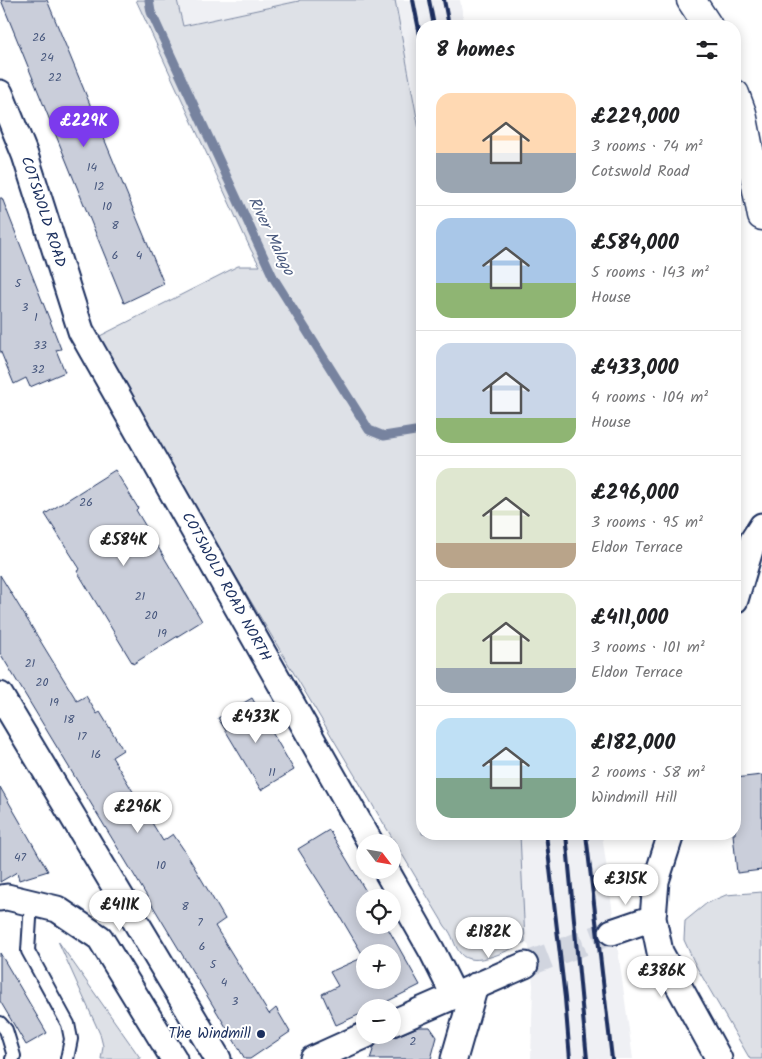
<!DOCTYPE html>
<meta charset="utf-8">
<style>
:root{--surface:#fff;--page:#f6f6f6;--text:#202124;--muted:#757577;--line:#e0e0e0;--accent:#7c3aed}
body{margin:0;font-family:Kalam,sans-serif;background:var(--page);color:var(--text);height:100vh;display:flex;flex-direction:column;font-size:19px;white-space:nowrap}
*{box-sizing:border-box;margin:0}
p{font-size:16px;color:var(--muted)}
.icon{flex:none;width:28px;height:28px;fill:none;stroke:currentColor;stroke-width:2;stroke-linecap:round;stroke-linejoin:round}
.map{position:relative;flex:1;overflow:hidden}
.side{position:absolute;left:416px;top:20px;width:325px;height:820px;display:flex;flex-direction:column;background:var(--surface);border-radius:20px;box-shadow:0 2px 12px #0003}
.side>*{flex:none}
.needle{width:32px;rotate:121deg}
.controls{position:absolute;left:356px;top:834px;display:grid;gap:10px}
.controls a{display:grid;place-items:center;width:45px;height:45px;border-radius:50%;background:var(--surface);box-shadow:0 2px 12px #0003;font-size:25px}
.price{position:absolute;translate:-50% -42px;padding:0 11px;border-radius:18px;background:#fff;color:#222;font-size:16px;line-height:32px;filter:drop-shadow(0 1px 2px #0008)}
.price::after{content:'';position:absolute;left:50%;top:30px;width:15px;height:11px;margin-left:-8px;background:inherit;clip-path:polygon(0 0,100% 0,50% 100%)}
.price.current{background:var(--accent);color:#fff}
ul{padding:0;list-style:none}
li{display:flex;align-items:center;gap:15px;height:125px;padding:0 20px}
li+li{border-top:1px solid var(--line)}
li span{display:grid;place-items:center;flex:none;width:140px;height:100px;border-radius:15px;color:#555}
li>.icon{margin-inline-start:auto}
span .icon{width:60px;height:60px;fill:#fffc;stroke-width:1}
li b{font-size:21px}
h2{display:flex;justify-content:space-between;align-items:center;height:60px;padding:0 20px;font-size:21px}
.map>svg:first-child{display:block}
.built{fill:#eff0f4}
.green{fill:#dee1e7;stroke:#7c88a2}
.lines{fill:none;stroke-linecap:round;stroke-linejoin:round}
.stream{stroke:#77839f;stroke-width:9}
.building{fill:#caceda;stroke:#1b2f5e;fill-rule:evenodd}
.minor-tunnel{stroke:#d1d5df;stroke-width:25;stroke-dasharray:25 12;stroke-linecap:butt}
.service-casing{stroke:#1b2f5e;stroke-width:16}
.minor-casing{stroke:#1b2f5e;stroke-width:29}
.trunk-casing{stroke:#1b2f5e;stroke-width:31}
.service{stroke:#fff;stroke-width:12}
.minor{stroke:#fff;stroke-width:25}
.trunk{stroke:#fff;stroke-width:28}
.rail{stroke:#1b2f5e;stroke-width:4}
.poi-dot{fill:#1b2f5e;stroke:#fff;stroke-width:2}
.labels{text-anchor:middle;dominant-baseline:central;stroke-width:4;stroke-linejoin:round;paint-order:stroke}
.number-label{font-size:12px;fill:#47577d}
.street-label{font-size:15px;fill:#1b2f5e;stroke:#fff}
.poi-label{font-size:15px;fill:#1b2f5e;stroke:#fff;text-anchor:end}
.water-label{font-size:16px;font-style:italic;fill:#49597e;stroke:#fff}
</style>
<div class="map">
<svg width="762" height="1059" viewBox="0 0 762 1059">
<rect width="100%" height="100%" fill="#fff"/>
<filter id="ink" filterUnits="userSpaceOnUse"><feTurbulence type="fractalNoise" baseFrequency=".02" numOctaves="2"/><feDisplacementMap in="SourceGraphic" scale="10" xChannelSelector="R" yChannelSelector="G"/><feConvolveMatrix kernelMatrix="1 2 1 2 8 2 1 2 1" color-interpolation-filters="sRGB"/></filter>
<g filter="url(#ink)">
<path class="built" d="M177,0H299V1L183,26Z
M395,0H460L465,26H422V145Z
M520,834H602L633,1059H531L533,985L529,946L525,942Z"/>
<path class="green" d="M136,0H177L183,26L299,1V0H395L422,145V834H520L525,942C512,949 472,970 460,953C453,944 454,936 445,926L94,339L238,266H260L251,250Z
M762,892V1059H750L696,966L684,940L685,921L707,903L726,895Z
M58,941L141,1059H101L103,1046L100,1034Z"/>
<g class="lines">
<path class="stream" d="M149,0L151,12L273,277L369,430L384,436L415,431"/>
</g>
<path class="building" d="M1,0H47L164,284L124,303Z
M0,198H2L61,349L56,350L65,372L30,387L26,378L14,384L0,350Z
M115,470L138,508L136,510L202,621L133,664L77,571L80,569L45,514Z
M0,575L77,701L86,696L97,714L100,712L123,750L112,757L163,841L173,834L186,853L225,919L215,926L269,1014L276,1008L290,1032L250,1059H245L232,1037L0,653Z
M252,698L294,770L261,790L218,718Z
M762,775V870L737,873L733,834H735V778Z
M0,787L19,820L48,871L19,880L17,872L0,882Z
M329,830L370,898H365V925H386L420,985L374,1008H365V1012L336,1025L322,994L338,986L330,972L364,957L331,901L298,849ZM365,952H392V980H365Z
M0,953L47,1033L26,1045L0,1001Z
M418,1027H430L437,1037L431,1059H370L374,1047L378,1043L380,1035L391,1037L397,1036Z"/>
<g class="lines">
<path class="minor-tunnel" d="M525,965L612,932"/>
<g class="service-casing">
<path id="service" d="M31,903L28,951L68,1024L71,1039L67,1059
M0,1023L6,1030L14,1056L12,1059"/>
</g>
<g class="minor-casing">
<path id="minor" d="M0,93L25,155L81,331L370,842
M735,600L753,540L762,526
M0,695L218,1059
M671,834L656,881L653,918L660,952L719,1059
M386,870L432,951L454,995
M0,898L7,897L57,909L100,938L174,1059
M612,932L653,918
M392,1023L525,965
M313,1059L366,1035
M454,1059L475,986"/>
</g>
<g class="trunk-casing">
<path id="trunk" d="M691,0L708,26
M735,94L742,113L762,216"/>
</g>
<use href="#service" class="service"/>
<use href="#minor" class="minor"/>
<use href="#trunk" class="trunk"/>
<path class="rail" d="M413,0L422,45
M429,0L434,26
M444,0L449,26
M546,834L565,998L570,1059
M566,834L587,1059
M586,834L612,1059"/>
</g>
</g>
<circle class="poi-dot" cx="261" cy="1034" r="5"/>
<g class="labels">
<g class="number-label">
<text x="39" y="37">26</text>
<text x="47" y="57">24</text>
<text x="55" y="77">22</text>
<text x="92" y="167">14</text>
<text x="99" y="186">12</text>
<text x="107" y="206">10</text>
<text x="115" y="225">8</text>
<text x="115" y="255">6</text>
<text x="139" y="255">4</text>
<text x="18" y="283">5</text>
<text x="25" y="307">3</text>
<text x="36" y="317">1</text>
<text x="40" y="345">33</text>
<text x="38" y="369">32</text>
<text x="86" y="502">26</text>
<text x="140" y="596">21</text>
<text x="151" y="615">20</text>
<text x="162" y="633">19</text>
<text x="30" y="663">21</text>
<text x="42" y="682">20</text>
<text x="54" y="702">19</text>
<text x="69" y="719">18</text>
<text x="82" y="736">17</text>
<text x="96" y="754">16</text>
<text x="272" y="772">11</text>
<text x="20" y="857">47</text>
<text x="161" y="865">10</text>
<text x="185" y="906">8</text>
<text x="200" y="922">7</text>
<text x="202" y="946">6</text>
<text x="213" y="964">5</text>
<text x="224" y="982">4</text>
<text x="235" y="1001">3</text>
<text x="413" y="1041">2</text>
</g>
<g class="street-label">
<text transform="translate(43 212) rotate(72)">COTSWOLD ROAD</text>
<text transform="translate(226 587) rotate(61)">COTSWOLD ROAD NORTH</text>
</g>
<g class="poi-label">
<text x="251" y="1034">The Windmill</text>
</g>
<g class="water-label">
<text transform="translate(271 236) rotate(64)">River Malago</text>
</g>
</g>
</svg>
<div class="controls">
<a><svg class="needle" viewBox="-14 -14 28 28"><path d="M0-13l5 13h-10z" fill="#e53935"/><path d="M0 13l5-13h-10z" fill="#757577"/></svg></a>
<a><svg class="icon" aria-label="locate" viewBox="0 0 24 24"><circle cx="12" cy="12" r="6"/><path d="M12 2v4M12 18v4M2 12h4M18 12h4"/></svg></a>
<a>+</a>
<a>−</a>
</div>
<b class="price current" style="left:84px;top:148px">£229K</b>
<b class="price" style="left:124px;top:567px">£584K</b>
<b class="price" style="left:256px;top:744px">£433K</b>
<b class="price" style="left:138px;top:834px">£296K</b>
<b class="price" style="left:626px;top:906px">£315K</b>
<b class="price" style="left:120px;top:932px">£411K</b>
<b class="price" style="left:489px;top:959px">£182K</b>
<b class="price" style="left:662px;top:998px">£386K</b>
<section class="side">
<h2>8 homes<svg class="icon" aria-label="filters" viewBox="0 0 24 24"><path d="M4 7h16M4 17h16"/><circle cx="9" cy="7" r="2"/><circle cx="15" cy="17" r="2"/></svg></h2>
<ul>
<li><span style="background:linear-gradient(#ffd9b3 60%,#9aa5b1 0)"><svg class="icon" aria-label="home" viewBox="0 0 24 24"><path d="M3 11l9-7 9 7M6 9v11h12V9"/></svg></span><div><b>£229,000</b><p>3 rooms · 74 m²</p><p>Cotswold Road</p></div></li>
<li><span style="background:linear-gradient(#a9c7e8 65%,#8fb573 0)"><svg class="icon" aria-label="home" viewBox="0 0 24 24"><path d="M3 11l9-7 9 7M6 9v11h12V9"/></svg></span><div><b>£584,000</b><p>5 rooms · 143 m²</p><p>House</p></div></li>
<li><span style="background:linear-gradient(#c9d6e8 75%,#8fb573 0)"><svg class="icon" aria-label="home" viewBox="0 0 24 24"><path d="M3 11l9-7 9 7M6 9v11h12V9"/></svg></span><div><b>£433,000</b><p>4 rooms · 104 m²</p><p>House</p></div></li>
<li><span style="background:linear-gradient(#dfe7d0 75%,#b9a48a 0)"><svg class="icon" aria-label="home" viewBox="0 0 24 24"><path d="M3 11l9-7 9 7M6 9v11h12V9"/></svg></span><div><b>£296,000</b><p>3 rooms · 95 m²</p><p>Eldon Terrace</p></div></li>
<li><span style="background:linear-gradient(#dfe7d0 75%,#9aa5b1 0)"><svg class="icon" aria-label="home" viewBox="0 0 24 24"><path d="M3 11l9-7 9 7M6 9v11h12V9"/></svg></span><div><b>£411,000</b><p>3 rooms · 101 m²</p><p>Eldon Terrace</p></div></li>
<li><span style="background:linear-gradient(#bfe0f5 60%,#7fa58c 0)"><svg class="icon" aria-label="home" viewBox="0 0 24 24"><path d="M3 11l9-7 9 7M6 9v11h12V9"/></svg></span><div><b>£182,000</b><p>2 rooms · 58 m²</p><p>Windmill Hill</p></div></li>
</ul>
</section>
</div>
